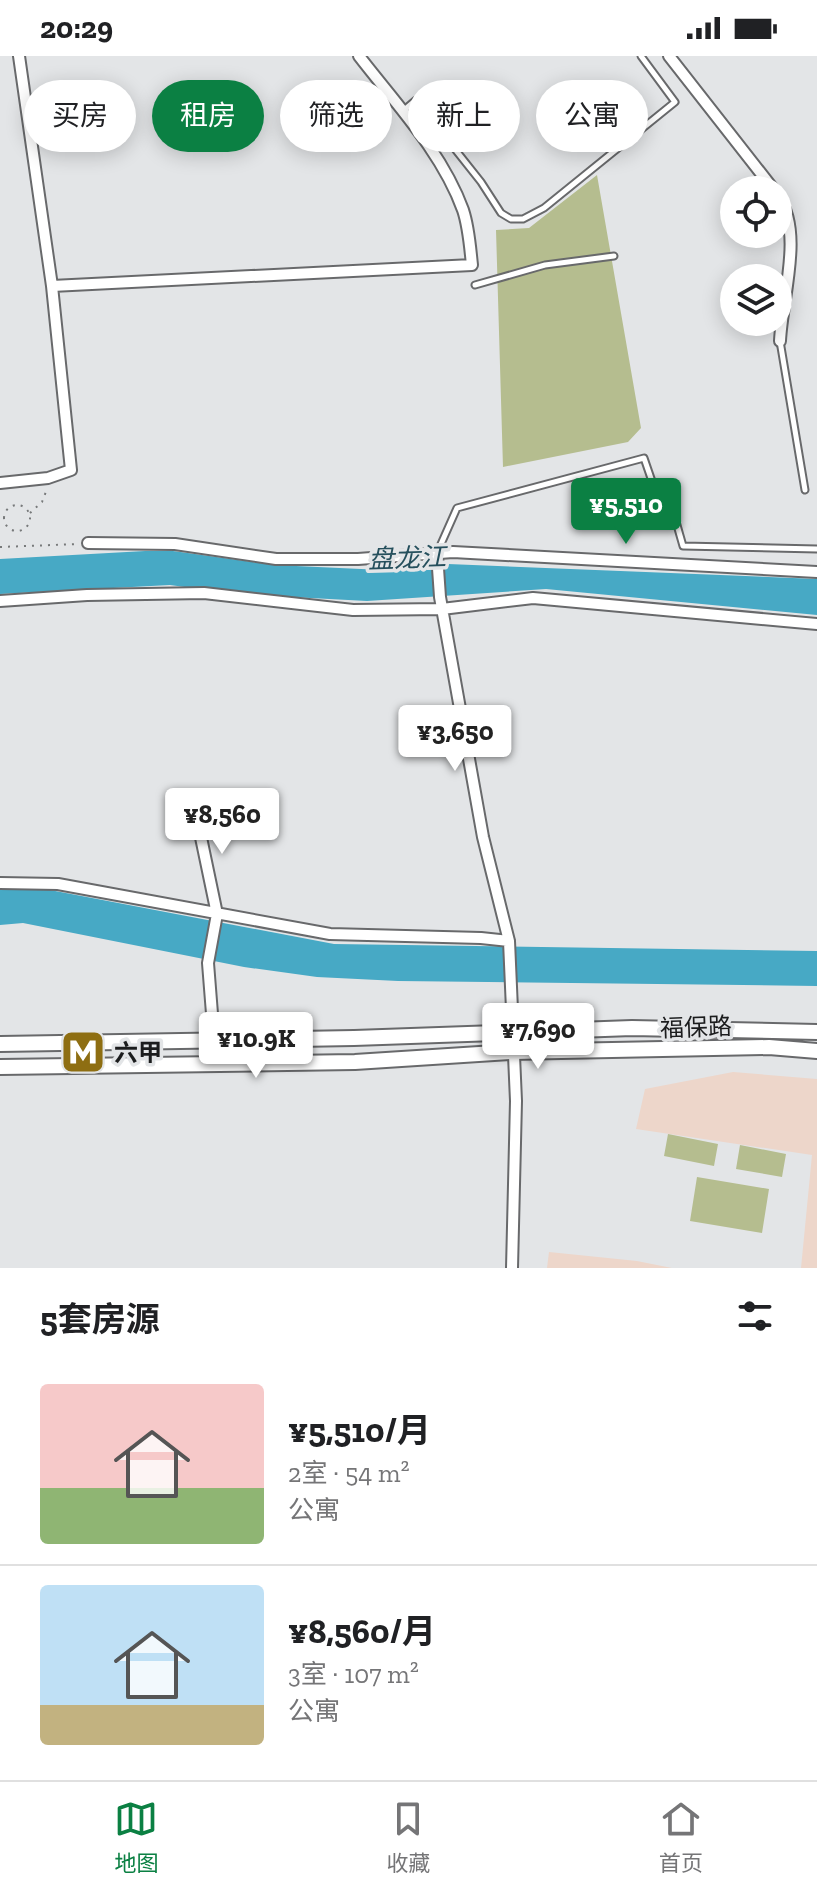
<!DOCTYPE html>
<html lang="zh">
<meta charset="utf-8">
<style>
:root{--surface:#fff;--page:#f6f6f6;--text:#202124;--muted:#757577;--line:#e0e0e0;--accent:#0b8043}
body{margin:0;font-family:"Zilla Slab","Noto Sans SC",serif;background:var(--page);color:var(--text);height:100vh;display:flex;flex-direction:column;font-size:30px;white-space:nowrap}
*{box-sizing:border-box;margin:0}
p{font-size:26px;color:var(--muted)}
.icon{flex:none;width:44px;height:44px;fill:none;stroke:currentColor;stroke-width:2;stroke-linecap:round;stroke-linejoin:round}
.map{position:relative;height:1212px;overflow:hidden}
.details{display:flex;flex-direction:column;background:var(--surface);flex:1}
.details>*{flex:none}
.guide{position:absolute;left:24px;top:24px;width:770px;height:72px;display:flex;gap:16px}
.buttons{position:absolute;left:720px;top:120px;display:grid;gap:16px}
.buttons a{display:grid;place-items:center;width:72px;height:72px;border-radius:50%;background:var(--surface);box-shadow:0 4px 20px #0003;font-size:40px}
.price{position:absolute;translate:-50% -68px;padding:0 18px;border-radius:8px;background:#fff;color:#222;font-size:26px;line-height:52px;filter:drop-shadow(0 2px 4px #0008)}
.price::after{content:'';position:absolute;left:50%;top:48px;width:24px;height:18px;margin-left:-12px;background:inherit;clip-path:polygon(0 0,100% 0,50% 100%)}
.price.active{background:var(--accent);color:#fff}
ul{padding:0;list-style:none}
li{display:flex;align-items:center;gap:24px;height:200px;padding:0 40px}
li+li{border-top:2px solid var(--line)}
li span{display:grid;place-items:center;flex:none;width:224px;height:160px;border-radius:8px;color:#555}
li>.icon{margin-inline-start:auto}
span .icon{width:96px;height:96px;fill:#fffc;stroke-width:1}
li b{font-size:34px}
h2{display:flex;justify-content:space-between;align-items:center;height:96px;padding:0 40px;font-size:34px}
.tag{padding:0 28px;border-radius:36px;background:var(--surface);box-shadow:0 4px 20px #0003;font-size:28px;line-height:72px}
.tag.active{background:var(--accent);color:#fff}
.status{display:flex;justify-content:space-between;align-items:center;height:56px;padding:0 40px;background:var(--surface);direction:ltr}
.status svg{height:22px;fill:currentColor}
.dock{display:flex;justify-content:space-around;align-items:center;height:112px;border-top:2px solid var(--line);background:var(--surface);font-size:22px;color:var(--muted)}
.dock a{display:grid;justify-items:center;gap:4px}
.dock .active{color:var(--accent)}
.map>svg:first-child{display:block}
.commercial{fill:#edd6ca}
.green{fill:#b5bd8f}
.water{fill:#47a9c5}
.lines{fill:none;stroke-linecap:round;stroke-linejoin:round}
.lane-casing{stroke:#68696b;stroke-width:9}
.street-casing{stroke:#68696b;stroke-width:14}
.secondary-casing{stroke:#68696b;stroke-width:18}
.path{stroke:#77797a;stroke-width:2;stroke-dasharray:2 6;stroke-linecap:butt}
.lane{stroke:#fff;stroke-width:5}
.street{stroke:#fff;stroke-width:10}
.secondary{stroke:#fff;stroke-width:14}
.labels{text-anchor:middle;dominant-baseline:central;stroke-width:7;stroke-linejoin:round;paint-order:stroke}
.street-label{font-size:24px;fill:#1b1c1d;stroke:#e3e5e7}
.poi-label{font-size:24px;font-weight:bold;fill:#1b1c1d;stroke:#e3e5e7;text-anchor:start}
.water-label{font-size:26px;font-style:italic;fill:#254f5c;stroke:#e3e5e7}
</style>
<div class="status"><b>20:29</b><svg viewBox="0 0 49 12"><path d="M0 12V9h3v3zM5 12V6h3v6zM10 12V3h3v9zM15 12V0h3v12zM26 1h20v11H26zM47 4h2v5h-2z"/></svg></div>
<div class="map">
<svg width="817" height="1212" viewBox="0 0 817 1212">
<rect width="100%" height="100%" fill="#e3e5e7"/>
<path class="commercial" d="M733,1016L817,1023V1212H801L812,1099L636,1073L645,1033Z
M549,1196L637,1205L672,1212H547Z"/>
<path class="green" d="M597,119L641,372L628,386L503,411L496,174L529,172Z
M668,1078L718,1088L714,1110L664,1100Z
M740,1089L786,1098L782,1121L736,1113Z
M697,1121L769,1133L762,1177L690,1165Z"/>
<path class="water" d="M145,495H173L274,509L383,514L448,508L817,523V559L546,533L367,545L236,538L170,529L0,538V503Z
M0,830H29L334,888L817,895V930L398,925L317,921L244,911L23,867L0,869Z"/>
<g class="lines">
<g class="lane-casing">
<path id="lane" d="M403,55L416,44L481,126L501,157L511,163H523L544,152L675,46L641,0
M475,229L545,209L614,200
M780,285L805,434
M437,497L457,452L644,402L656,437L667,434L683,490L817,493"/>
</g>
<g class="street-casing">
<path id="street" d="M669,0L774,134
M778,140C804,176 782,241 780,285
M52,230L472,209C470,191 469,172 463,154C442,96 396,48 359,0
M0,427L48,422L71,414L52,230L19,0
M88,487L175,488L276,503H358L453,496L817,516
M437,498L440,541L483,781L509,885L516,1045L512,1212
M0,545L87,539L204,537L353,554L442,553L533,542L817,568
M194,748L217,858L208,907L214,983
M0,827L58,828L330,878L481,882L509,885"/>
</g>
<g class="secondary-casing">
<path id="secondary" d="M0,988L354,982L632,972L817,976
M0,1011L355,1006L511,996L769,991L817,995"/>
</g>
<path class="path" d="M4 462a13 13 0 1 1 26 0a13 13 0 1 1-26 0Z
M30,457L42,446L47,433
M0,491L79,488"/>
<use href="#lane" class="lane"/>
<use href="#street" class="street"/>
<use href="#secondary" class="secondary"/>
</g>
<defs>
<g id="metro-square" transform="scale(2.3)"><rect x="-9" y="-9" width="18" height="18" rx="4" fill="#8e6e12" stroke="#e3e5e7"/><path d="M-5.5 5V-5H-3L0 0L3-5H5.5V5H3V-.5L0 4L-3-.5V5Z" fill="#fff"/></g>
</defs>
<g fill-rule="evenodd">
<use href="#metro-square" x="83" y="996"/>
</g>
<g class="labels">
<g class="street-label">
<text transform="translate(696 971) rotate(-2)">福保路</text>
</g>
<g class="poi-label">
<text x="114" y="996">六甲</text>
</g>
<g class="water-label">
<text transform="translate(407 502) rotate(-2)">盘龙江</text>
</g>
</g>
</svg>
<div class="buttons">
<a><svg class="icon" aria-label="locate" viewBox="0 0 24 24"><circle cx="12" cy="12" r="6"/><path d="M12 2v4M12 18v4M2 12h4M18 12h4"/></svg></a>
<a><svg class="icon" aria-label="layers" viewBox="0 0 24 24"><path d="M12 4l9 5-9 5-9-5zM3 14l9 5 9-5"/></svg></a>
</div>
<b class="price active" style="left:626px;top:490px">¥5,510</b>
<b class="price" style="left:455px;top:717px">¥3,650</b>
<b class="price" style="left:222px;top:800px">¥8,560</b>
<b class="price" style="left:538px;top:1015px">¥7,690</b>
<b class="price" style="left:256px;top:1024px">¥10.9K</b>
<div class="guide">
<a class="tag">买房</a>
<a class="tag active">租房</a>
<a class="tag">筛选</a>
<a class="tag">新上</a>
<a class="tag">公寓</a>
</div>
</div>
<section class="details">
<h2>5套房源<svg class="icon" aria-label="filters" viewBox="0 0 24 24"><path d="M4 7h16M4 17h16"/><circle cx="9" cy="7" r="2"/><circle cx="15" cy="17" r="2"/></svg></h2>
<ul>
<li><span style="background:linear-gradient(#f6c9c9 65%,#8fb573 0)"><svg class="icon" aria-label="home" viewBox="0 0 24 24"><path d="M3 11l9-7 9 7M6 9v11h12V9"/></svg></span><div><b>¥5,510/月</b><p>2室 · 54 m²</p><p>公寓</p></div></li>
<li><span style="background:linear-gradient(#bfe0f5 75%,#c2b280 0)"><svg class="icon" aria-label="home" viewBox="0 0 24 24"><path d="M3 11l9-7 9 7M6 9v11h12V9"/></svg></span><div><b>¥8,560/月</b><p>3室 · 107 m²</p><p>公寓</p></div></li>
</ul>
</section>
<nav class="dock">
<a class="active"><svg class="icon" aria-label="map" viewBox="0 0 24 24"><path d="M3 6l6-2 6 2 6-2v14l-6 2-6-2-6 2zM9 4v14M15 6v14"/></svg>地图</a>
<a><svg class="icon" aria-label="saved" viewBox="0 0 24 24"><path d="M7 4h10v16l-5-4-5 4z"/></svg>收藏</a>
<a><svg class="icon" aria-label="home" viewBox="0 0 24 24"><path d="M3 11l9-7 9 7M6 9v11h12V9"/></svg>首页</a>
</nav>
